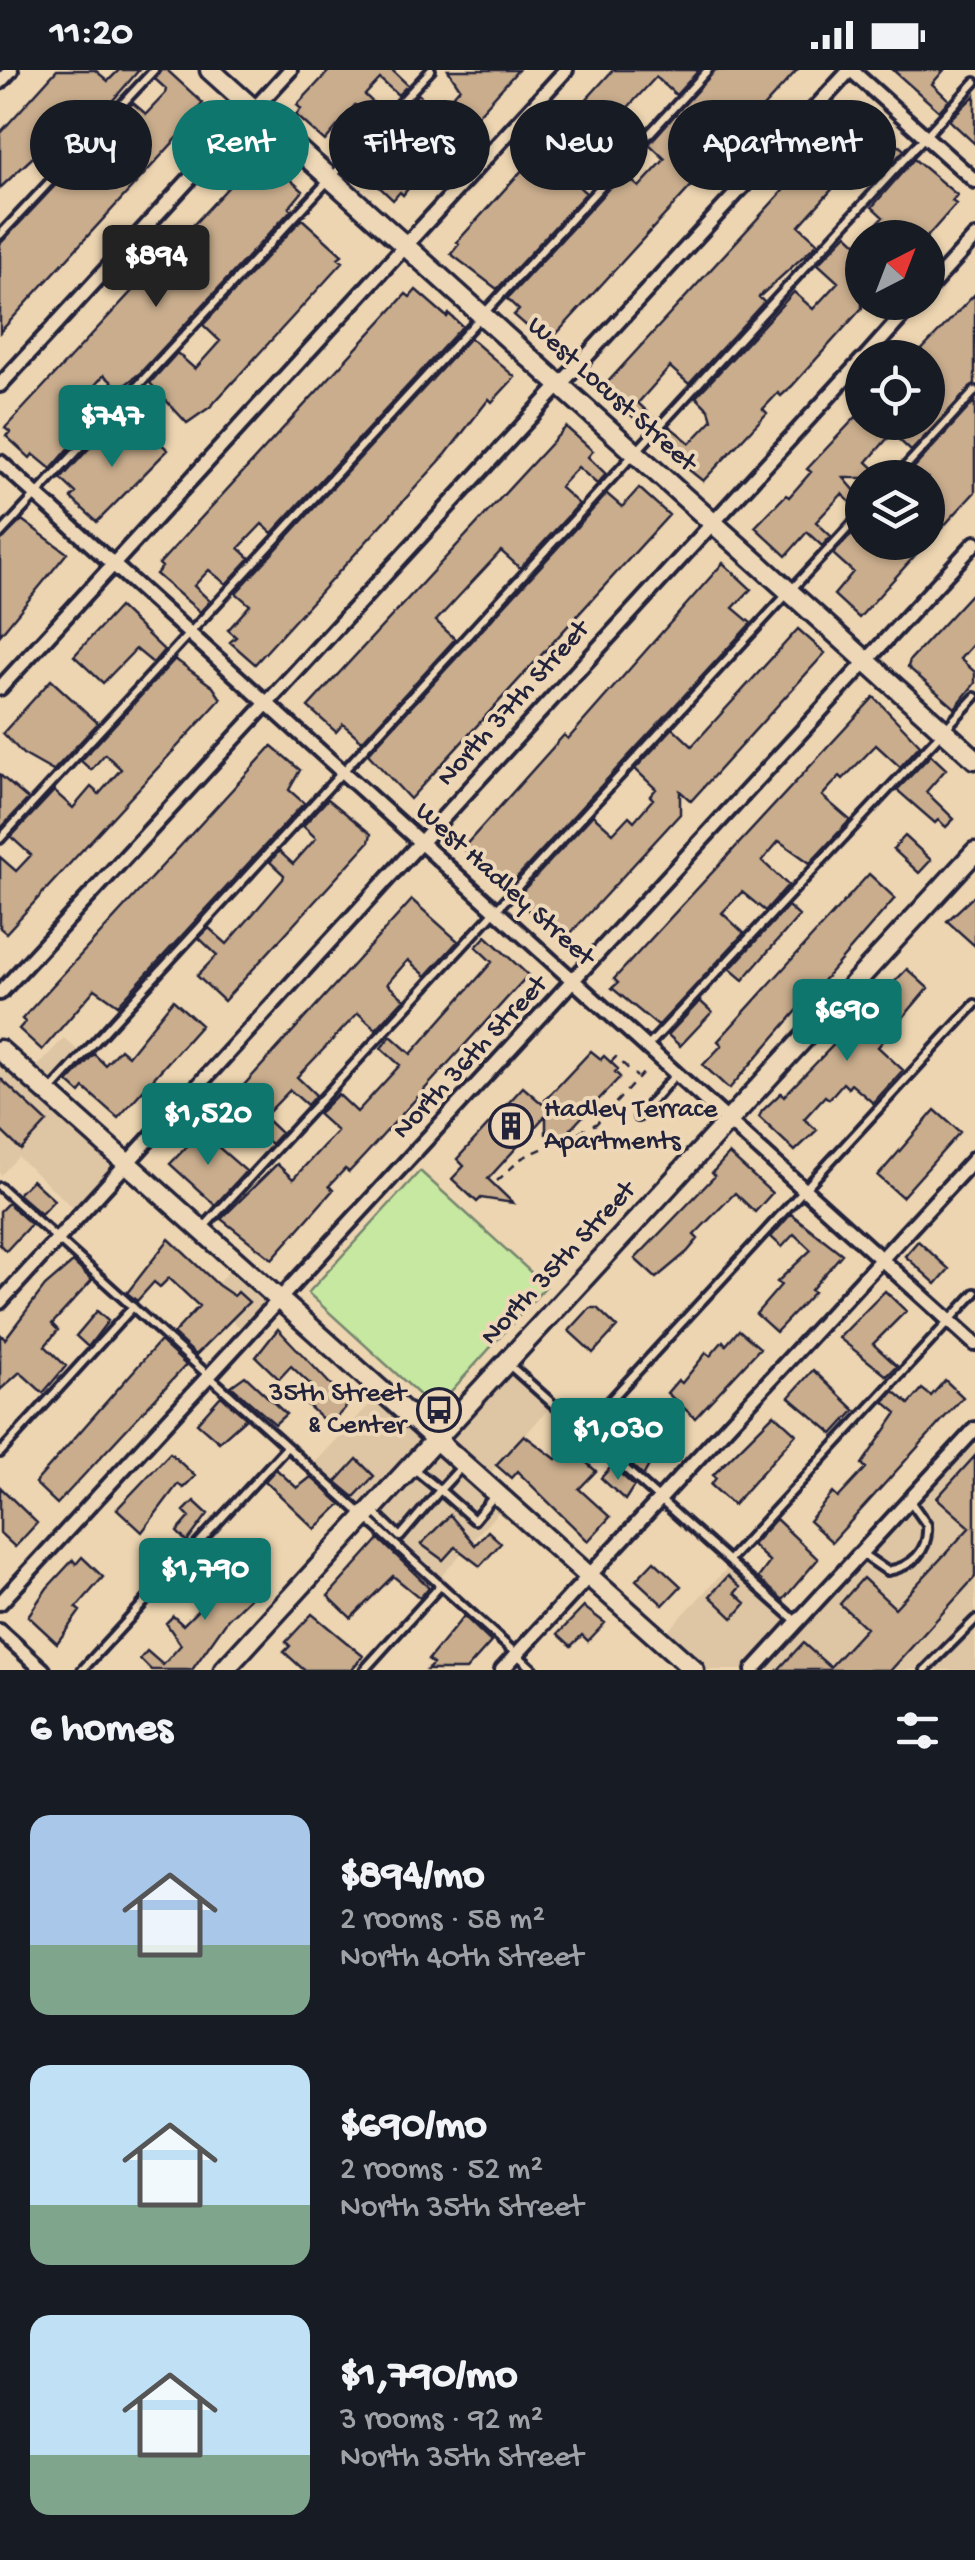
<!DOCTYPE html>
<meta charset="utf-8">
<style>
:root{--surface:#171b24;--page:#20242c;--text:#f1f3f6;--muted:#9ea1a6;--accent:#0f766e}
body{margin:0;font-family:"Gochi Hand",sans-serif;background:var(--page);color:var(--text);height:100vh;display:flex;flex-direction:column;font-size:38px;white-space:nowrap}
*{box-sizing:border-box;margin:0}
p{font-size:32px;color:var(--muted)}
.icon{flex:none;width:55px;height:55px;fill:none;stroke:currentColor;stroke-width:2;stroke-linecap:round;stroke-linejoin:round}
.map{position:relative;height:1600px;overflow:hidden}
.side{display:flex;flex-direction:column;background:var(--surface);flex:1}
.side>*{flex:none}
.hud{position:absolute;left:30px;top:30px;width:915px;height:90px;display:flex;gap:20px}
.needle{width:65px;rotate:42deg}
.buttons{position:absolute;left:845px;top:150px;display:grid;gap:20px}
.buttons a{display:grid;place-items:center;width:100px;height:100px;border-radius:50%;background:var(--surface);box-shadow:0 2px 8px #0004;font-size:50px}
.price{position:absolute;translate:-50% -85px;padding:0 22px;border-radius:10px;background:var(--accent);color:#fff;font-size:32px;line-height:65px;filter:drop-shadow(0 2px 5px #0008)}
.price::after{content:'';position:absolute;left:50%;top:60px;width:30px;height:22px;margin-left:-15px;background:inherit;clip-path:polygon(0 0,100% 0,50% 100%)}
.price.selected{background:#222;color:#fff}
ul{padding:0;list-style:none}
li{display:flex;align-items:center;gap:30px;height:250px;padding:0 30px}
li span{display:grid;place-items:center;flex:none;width:280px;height:200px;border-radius:20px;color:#555}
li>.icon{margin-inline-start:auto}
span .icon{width:120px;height:120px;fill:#fffc;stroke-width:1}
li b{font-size:42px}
h2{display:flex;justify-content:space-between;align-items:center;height:120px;padding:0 30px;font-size:42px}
.tag{padding:0 35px;border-radius:45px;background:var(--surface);box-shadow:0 2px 8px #0004;font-size:35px;line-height:90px}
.tag.selected{background:var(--accent);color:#fff}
.status{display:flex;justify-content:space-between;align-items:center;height:70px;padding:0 50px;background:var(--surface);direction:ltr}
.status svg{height:28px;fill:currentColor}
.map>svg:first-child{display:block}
.built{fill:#dec6a4}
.green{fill:#c7e8a0;stroke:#74856e;stroke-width:2.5}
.building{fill:#c9ad8d;stroke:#22223b;stroke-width:2.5}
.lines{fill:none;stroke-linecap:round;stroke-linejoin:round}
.service-casing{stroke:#22223b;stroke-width:14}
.minor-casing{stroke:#22223b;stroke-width:20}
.tertiary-casing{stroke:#22223b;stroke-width:25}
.secondary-casing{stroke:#22223b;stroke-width:25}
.path{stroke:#22223b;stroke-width:2.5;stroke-dasharray:8 8;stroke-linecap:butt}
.service{stroke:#edd7b6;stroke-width:6}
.minor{stroke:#edd7b6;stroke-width:12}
.tertiary{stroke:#edd7b6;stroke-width:18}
.secondary{stroke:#edd7b6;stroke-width:18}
.labels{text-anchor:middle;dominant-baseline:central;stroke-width:8;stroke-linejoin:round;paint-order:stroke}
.street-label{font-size:28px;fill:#22223b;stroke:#edd7b6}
.poi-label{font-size:28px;fill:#22223b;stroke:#edd7b6;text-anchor:start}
</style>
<div class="status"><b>11:20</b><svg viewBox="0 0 49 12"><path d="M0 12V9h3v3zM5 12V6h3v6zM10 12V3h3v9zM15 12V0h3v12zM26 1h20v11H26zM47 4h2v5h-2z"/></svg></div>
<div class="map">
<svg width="975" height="1600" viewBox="0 0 975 1600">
<rect width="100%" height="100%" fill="#edd5b1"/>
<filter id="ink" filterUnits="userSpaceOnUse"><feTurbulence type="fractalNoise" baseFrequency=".01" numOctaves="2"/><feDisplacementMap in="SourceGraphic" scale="20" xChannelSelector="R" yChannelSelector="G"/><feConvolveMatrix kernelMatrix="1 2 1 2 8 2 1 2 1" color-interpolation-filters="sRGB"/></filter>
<g filter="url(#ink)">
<path class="built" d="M64,968L82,984L48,1023L128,1094L81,1145L18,1087L0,1106V980L29,1005Z
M238,1191L282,1229L249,1265L205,1227Z
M506,1292L554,1333L484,1410L507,1432L436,1512L310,1398L383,1320L436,1367Z
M975,1369V1600H763Z
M732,1493L797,1552L753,1600H694L660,1569Z"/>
<path class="green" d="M420,1101L546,1216L435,1339L308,1223Z"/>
<path class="building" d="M57,0H95L108,11L119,0H139L63,88L47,74L0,118V63Z
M161,0H167L203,33L198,39L201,42L0,262V174L133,33L146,44L165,24L166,19L155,9Z
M330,0H392L408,15L398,25L380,9L365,25L383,42L373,52L355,35L325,71L296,45L301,39L297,35Z
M448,0H518L437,91L433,87L403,125L400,122L393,130L371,109L377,103L373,99L403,67L390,55L418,24L439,42L460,18Z
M613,0H699L676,25L656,7L597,71L566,105L586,123L497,219L451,184L459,174L457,172Z
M715,0H797L550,271L540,262L537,265L514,245L519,240L507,229L623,103L639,117L665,89L649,74Z
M893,0H944L932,14L949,30L939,41Z
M975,25V74L949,50Z
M862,42L904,80L879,107L860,90L856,93L799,156L818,173L759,227L764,232L689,314L670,297L638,333L656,350L647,359L604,322L610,316L607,313L843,55Z
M260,83L303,121L289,138L291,140L140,303L120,319L104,305L89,322L105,337L51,399L33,384L30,388L6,366L10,362L5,358Z
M914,89L957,125L952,131L956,134L926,168H864L883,147L872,137Z
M302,149L342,185L338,188L343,192L210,337L187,353L150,313L177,283L195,299L220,271L203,255Z
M847,164L862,178V238L792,316L781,326L778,323L763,339L767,343L703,411L683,395L660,366L669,356L690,373L712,350L709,340L696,327L794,222L813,239L838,212L818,194Z
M416,220L447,247L449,244L462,256L460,259L272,463L262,454L239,478L250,488L226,514L209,500L194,516L210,531L200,542L156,504L162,497L159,494L406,224L410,227Z
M975,224V314L911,381L894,365L887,369L867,392L884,408H844L862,429L855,437L842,424L816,452L831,466L822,476L807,462L786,486L755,457L786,425L789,427L811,402L807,399L856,347L862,352H928V288H914Z
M470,268L515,307L492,332L489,329L446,384L255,594L230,572L236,567L228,560L250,535L236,523Z
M975,331V422L928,473V408L912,400Z
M140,354L168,380L97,452L71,428L76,423L61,409L106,360L122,374Z
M566,357L593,381L588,387L606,404L597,414L578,397L560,417L579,434L520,498L501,481L460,525L436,551L455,569L362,671L343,654L336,662L308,637Z
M639,418L669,445L410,729L368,684L607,424L622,437Z
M22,450L67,483L0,565V471Z
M862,454V472H927L859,548L834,525L853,502L833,484Z
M723,493L751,519L733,538L751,553L506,819L463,778L564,665L568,669Z
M975,520V572L960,589L975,602V613L955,638L908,597L910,590Z
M119,537L164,580L153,593L136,579L103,613L74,586Z
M798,559L825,583L691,731L680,721V744L569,865L566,862L559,869L554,866L516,828L593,745L613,763L629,746L634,751L653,729L650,726L656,719L635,699L673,658L692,676Z
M175,589L213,617L221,629L6,863L0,858V787L16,801L31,785L11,767L54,721L73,738L91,717L99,724L121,699L105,684L91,700L81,691Z
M51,610L98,653L53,701L23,684L3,663Z
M874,627L920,675L900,697L876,675L843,709L840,706L822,726L850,750L810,793L779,771L762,791L788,815L765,841L742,822L722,843L744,863L658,956L612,918L618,913L614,909Z
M272,676L300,700L289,720L304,733L118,935L95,919L42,980L19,959L25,952L22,949Z
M931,685L946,699L926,722L954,749L946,757L938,750L935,753L897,720Z
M0,705L28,729L1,758L0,757Z
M328,729L371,764L369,772L224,931L197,906L217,885L199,868L209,858L227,874L283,809L284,805L270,792L279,781L293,794L316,768L303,756Z
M905,766L931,790L919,803L893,779Z
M869,804L895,828L729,1019L703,995L722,975L718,971Z
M975,825V876L947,851Z
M412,830L458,871L426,906L408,890L387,914L404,929L376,959L358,943L320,983L297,1007L316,1025L307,1035L290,1020L264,1047L281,1063L271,1074L225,1036Z
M788,836L799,846L743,910L730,899Z
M486,866L528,905L365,1085L349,1102L345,1099L329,1116L333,1120L272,1189L221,1149L277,1094L293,1109L337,1061L318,1044L338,1024L357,1042L400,995L381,978L391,966L411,984L492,892L476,877Z
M907,899L928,918L878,977L903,1000L873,1033L851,1014L848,1018L843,1013L829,1029L825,1026L804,1049L817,1060L795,1081L759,1047L762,1041L781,1023L784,1026Z
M173,930L201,955L118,1048L84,1018L80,1023L68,1012L94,984L105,995L120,979L128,986Z
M700,931L712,942L680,976L668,965Z
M591,981L601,989L604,986L618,999L615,1002L620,1007L564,1066L546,1064V1045L488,1109L513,1133L481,1128L477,1132L452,1109L464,1096L457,1089L523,1017L546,1037L545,1030Z
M0,1008L47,1052L21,1080L0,1060Z
M935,1040L960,1062L902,1127L878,1106Z
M201,1062L246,1101L215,1135L170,1094Z
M729,1084L772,1123L755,1142L735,1123L694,1165L698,1169L687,1182L656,1208L635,1189L715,1106L712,1103Z
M32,1110L54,1130L41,1144L18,1124Z
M8,1133L31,1154L6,1181L0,1175V1141Z
M791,1144L842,1184L811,1220L814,1222L776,1262L756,1244L781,1215L777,1212L811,1180L794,1164L782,1177L771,1167Z
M169,1169L218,1215L234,1226L238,1222L249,1232L196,1285L173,1264L199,1236L169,1208L160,1217L154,1212L137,1231L127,1223Z
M918,1171L949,1199L936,1214L905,1186Z
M73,1192L92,1210L52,1254L58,1260L45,1276L66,1296L43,1323L20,1302L0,1320V1264L5,1269L45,1216Z
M885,1221L906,1241L873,1274L897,1296L887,1306L839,1268Z
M590,1238H597L617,1257L593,1283L569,1261Z
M97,1241L108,1251L88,1277L76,1266Z
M278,1259L349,1334L329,1355L301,1329L313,1317L291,1296L279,1309L256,1287Z
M739,1260L760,1278L695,1348L667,1323L678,1310L682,1313L706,1283L710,1286L723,1271L726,1275Z
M160,1271L186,1295L57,1434L35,1413Z
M813,1300L855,1340L833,1364L789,1327Z
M245,1306L286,1344L275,1354L231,1316Z
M945,1310L963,1327L832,1472L809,1451L833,1423L838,1428L866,1398L862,1394L897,1343L884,1332L894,1321L909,1334L922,1319L931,1326Z
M221,1326L246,1348L219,1372L197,1353Z
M774,1344L796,1364L733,1435L711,1415L716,1408L713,1405Z
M524,1365L556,1389L568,1376L596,1401L579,1419L610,1447L588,1471L517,1401L511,1408L496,1395Z
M631,1372L652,1390L643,1406L620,1384Z
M170,1383L195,1406L183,1418L178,1414L142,1462L117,1439Z
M975,1386V1507L891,1600H778L803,1573L830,1597L866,1558L840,1534L863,1508L895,1538L970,1457L937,1428Z
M357,1389L374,1406L354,1427L336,1412Z
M612,1396L634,1416L625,1430L601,1408Z
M276,1399L297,1418L311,1407L341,1434L315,1459L265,1411Z
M0,1417L37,1453L15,1477L0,1463Z
M194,1431L208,1444L187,1472L177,1462L190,1447L184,1441Z
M450,1445L475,1475L488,1461L501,1473L480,1496L455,1477L443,1490L421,1474Z
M776,1449L818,1489L783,1530L758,1508L770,1492L752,1475Z
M379,1469L429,1517L420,1528L393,1506L351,1548L328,1526Z
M82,1487L103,1507L76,1538L80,1541L57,1573L28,1546L47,1518L73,1490L76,1494Z
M654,1491L681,1516L663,1535L636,1510Z
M234,1495L259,1519L228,1549L192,1600H151L140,1589L147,1581L163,1595L181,1575L166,1553L173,1546L183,1555L227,1511L223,1507Z
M728,1506L740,1517L735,1523L746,1533L733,1548L710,1526Z
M584,1537L605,1553L588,1571L582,1565L571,1576L558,1564Z
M312,1544L363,1586L351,1600H304L284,1582L290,1576L286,1572Z
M464,1546L491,1572L466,1600H427L433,1594L428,1590Z"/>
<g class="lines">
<g class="service-casing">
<path id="service" d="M0,165L154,0
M895,408L975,321
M0,464L431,0
M0,769L708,0
M648,976L975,627
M50,1021L975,12
M638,1047L675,1005
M0,1117L534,1600
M203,1158L862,443
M507,1293L796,1551
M583,1360L975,934
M0,1383L133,1237
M463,1395L440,1420L474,1450L496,1424
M373,1441L400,1467L440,1420L414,1399
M861,1483L887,1501C912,1497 929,1481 927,1455L910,1431
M729,1490L975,1223
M82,1600L287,1377
M364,1600L440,1516
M925,1600L975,1550"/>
</g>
<g class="minor-casing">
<path id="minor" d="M851,0L975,111
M0,12L11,0
M928,219L975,167
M865,288L915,232
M0,315L290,0
M0,392L975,1274
M0,618L566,0
M0,923L850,0
M0,1232L862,290
M0,1533L975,473
M0,1561L43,1600
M502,1600L975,1088
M753,1600L975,1359"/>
</g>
<g class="tertiary-casing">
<path id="tertiary" d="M210,0L975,689
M0,980L694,1600"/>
</g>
<g class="secondary-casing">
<path id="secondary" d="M224,1600L975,782"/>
</g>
<path class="path" d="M611,992L616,987L637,1007
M497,1111L522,1088L596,1054L647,999"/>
<use href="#service" class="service"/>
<use href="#minor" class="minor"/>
<use href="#tertiary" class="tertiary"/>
<use href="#secondary" class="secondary"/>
</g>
</g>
<defs>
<g id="building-ring" transform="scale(2.25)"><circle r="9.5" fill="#edd7b6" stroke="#22223b" stroke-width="1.5"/><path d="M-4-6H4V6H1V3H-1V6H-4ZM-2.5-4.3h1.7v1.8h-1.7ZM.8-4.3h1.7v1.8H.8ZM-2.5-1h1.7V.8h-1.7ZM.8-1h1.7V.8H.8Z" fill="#22223b"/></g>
<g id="bus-ring" transform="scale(2.25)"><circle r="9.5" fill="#edd7b6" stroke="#22223b" stroke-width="1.5"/><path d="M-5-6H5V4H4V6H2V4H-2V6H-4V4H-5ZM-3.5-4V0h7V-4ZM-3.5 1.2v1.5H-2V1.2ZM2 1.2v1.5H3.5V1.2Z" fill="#22223b"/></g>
</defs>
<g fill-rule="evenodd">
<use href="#building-ring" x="511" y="1056"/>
<use href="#bus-ring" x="439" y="1340"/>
</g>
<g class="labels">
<g class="street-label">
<text transform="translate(611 325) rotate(42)">West Locust Street</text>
<text transform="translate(514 634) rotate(-48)">North 37th Street</text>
<text transform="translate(504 815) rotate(42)">West Hadley Street</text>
<text transform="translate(471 988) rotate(-47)">North 36th Street</text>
<text transform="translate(559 1194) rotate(-47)">North 35th Street</text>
</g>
<g class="poi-label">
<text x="544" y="1040">Hadley Terrace<tspan x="544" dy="32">Apartments</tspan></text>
<text x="406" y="1324" text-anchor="end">35th Street<tspan x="406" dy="32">&amp; Center</tspan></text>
</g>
</g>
</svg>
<div class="buttons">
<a><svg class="needle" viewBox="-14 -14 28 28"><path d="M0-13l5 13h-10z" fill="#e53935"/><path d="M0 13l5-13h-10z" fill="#9ea1a6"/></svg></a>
<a><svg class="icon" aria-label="locate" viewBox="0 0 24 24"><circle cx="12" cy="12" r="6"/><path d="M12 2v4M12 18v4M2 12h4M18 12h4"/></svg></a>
<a><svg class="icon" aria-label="layers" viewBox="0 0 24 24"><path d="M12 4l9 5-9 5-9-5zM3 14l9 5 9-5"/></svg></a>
</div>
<b class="price selected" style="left:156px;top:240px">$894</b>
<b class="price" style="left:112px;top:400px">$747</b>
<b class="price" style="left:847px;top:994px">$690</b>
<b class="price" style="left:208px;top:1098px">$1,520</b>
<b class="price" style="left:618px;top:1413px">$1,030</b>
<b class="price" style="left:205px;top:1553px">$1,790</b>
<div class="hud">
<a class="tag">Buy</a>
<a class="tag selected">Rent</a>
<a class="tag">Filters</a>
<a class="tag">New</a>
<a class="tag">Apartment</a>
</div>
</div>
<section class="side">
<h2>6 homes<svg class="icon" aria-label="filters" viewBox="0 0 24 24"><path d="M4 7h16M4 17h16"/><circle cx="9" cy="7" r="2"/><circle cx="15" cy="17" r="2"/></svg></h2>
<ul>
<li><span style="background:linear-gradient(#a9c7e8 65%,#7fa58c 0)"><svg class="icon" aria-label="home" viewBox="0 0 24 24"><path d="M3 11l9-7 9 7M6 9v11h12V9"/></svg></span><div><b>$894/mo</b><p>2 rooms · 58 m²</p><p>North 40th Street</p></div></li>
<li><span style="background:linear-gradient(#bfe0f5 70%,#7fa58c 0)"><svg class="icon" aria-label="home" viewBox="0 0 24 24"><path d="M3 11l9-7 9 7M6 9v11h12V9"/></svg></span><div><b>$690/mo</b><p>2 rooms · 52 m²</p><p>North 35th Street</p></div></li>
<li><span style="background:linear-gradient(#bfe0f5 70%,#7fa58c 0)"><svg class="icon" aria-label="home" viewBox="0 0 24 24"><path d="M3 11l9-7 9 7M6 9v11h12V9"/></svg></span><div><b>$1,790/mo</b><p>3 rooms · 92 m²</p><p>North 35th Street</p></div></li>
</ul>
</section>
